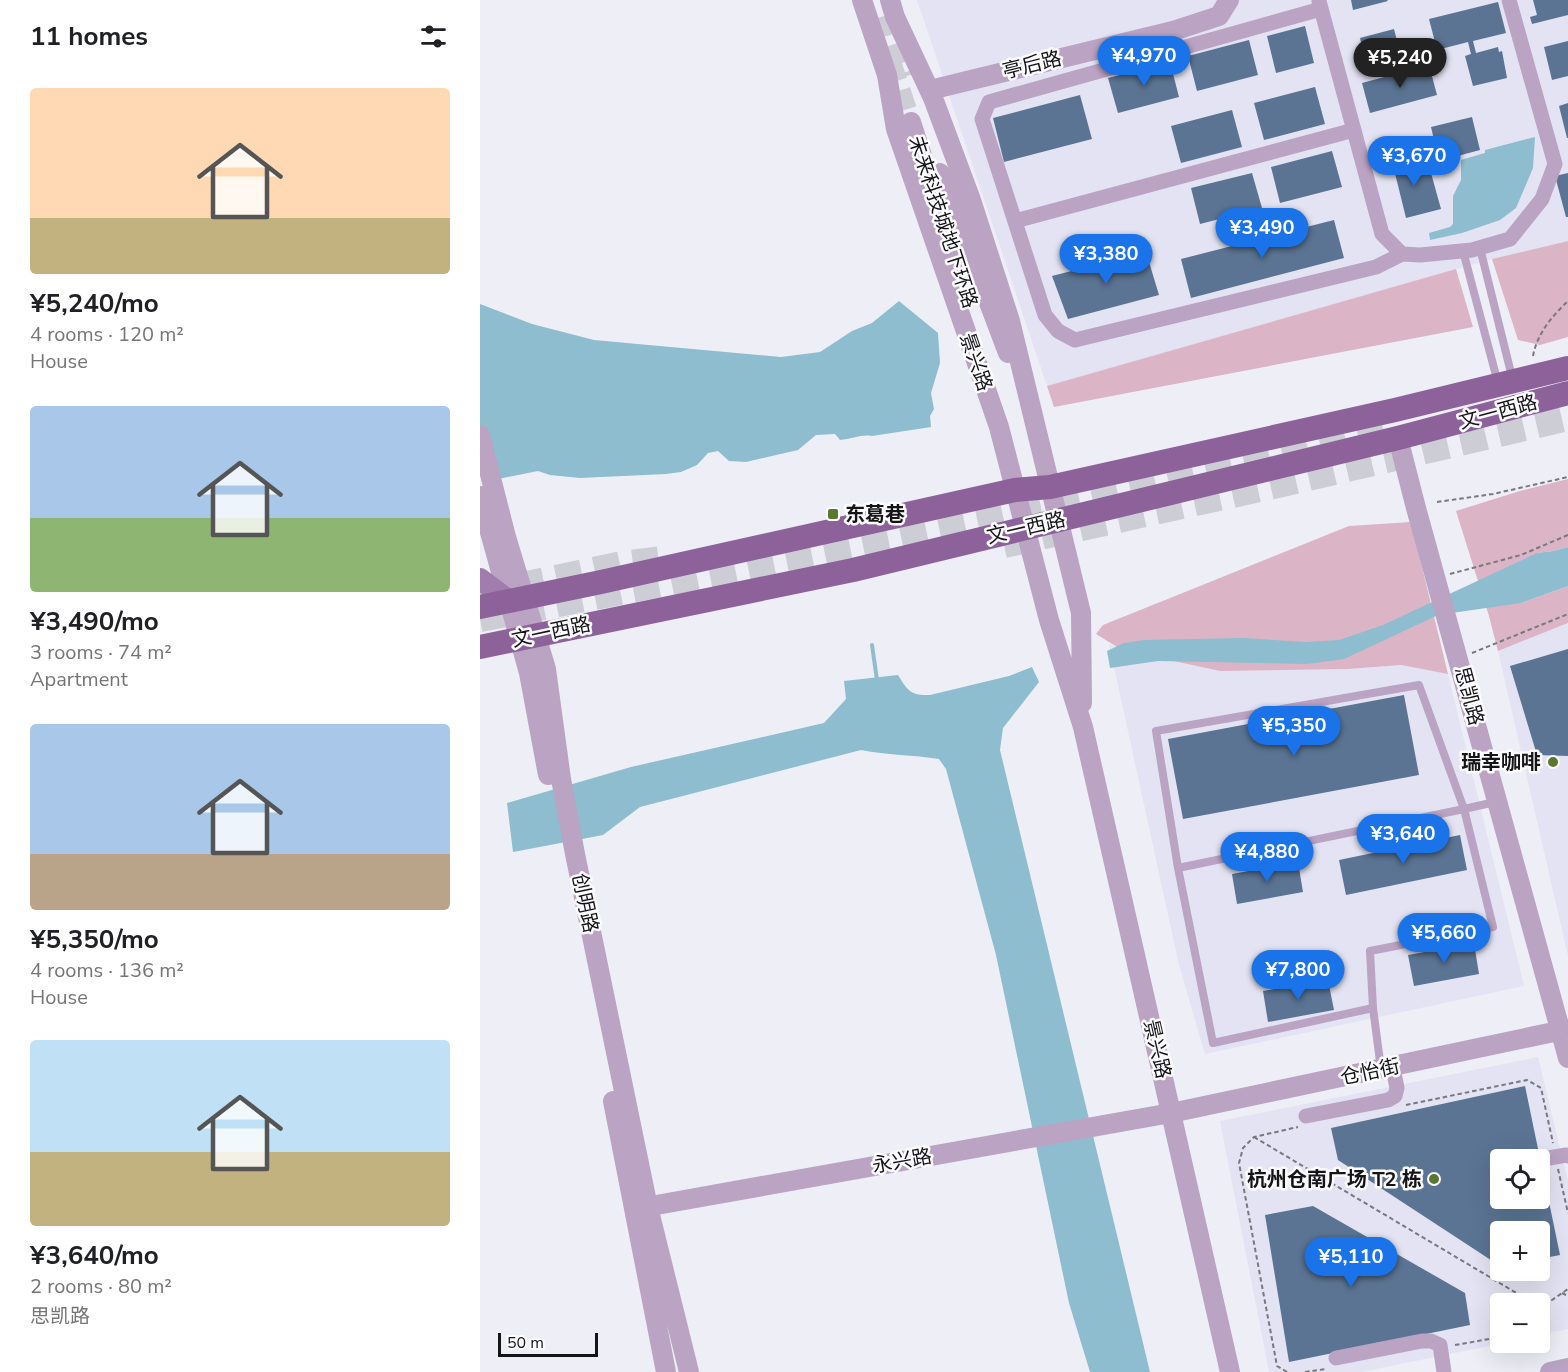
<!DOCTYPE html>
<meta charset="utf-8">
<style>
:root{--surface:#fff;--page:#f6f6f6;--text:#202124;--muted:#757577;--accent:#1a73e8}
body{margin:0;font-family:"Nunito Sans","Noto Sans SC",sans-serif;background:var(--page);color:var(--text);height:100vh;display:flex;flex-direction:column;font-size:22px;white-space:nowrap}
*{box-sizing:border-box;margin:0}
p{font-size:20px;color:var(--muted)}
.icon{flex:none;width:33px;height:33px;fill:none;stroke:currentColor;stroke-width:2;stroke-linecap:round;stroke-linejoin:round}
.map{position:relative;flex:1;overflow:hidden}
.side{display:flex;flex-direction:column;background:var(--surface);width:480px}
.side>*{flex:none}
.buttons{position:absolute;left:1010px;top:1149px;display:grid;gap:12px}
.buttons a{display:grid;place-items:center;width:60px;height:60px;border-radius:6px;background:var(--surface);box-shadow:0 6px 24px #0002;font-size:30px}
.scale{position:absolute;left:18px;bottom:15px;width:100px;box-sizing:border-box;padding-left:6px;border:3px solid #151518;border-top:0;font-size:16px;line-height:21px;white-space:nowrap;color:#151518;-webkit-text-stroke:4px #fcfcfe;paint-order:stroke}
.price{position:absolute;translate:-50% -51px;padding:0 14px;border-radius:21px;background:var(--accent);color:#fff;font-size:20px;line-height:39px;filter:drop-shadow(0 2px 3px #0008)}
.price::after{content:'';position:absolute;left:50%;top:36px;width:18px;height:14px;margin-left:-9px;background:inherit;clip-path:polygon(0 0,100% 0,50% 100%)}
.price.current{background:#222;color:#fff}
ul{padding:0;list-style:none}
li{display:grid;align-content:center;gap:12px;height:318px;padding:0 30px}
li span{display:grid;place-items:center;height:186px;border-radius:6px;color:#555}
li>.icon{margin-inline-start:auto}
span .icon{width:108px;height:108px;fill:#fffc;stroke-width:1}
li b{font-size:26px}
h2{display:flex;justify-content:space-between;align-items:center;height:72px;padding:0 30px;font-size:26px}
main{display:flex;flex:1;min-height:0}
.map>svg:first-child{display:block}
.built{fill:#e3e3f3;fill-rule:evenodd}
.green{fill:#dbb4c6}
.water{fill:#8dbdcf}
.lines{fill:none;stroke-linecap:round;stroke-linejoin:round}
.stream{stroke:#8dbdcf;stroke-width:4}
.building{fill:#5b7493;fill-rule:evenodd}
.tertiary-tunnel{stroke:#cdcdd6;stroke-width:20;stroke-dasharray:20 10;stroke-linecap:butt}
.trunk-tunnel{stroke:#cdcdd6;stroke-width:26;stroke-dasharray:26 13;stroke-linecap:butt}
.path{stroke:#78787e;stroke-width:2;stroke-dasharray:4.5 3;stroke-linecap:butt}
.service{stroke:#baa3c3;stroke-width:8}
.minor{stroke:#baa3c3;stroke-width:15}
.tertiary{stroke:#baa3c3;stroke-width:20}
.secondary{stroke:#a07dac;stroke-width:22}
.primary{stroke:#8d629b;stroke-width:24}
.poi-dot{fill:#5b792e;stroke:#fcfcfe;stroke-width:2}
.labels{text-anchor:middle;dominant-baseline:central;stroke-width:5;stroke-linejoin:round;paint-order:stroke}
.street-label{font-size:20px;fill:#151518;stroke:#fcfcfe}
.poi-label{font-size:20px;font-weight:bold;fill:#151518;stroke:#fcfcfe;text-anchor:end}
</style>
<main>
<section class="side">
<h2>11 homes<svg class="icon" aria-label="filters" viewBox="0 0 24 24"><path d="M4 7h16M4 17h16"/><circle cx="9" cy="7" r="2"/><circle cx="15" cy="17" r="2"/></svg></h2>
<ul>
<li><span style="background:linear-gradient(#ffd9b3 70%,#c2b280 0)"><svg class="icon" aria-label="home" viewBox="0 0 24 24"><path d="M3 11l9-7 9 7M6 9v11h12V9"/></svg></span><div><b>¥5,240/mo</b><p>4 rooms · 120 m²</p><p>House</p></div></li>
<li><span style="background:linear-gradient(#a9c7e8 60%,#8fb573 0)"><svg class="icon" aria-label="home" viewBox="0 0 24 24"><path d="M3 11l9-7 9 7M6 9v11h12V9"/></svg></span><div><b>¥3,490/mo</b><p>3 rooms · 74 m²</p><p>Apartment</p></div></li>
<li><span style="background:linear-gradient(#a9c7e8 70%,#b9a48a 0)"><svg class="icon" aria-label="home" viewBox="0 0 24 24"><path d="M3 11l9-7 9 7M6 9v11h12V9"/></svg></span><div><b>¥5,350/mo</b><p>4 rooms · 136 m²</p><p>House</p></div></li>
<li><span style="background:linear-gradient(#bfe0f5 60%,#c2b280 0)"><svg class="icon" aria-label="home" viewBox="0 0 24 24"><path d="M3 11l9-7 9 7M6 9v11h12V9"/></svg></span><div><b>¥3,640/mo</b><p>2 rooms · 80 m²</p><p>思凯路</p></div></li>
</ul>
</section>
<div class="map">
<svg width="1088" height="1372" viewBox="0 0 1088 1372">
<rect width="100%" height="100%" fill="#eeeef7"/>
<path class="built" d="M437,0H1088V241L1012,259L567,386Z
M1088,623V956L1018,651Z
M629,644L642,650L740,671L868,669L921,665L968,674L1044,986L725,1054L699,965Z
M1058,1057L1088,1181V1329L1059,1335V1304H1020V1342L1024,1343L881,1372H789L740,1121ZM1020,1160H1059V1198H1020ZM1020,1232H1059V1270H1020Z"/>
<path class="green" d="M1088,241V337L1060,345L1038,340L1012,259Z
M976,269L993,327L574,407L567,386Z
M1088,479V547L1073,551L1057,553L1041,603L1088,586V623L1018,651L1009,616L976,511L1040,491Z
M931,522L968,674L921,665L868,669L740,671L642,650L616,634L623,625L869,526Z"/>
<path class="water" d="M1055,137L1053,168L1036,208L1020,220L982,233L950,240L949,233L970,227L973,224V196L981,180V160L1005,153V150Z
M419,301L458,333L460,363L451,393L454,409L450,416L451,427L392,436C382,434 371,439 360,440L355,434L336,435L318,450L266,462L249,461L238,451L228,453L217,465L201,472L186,474L100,478L70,475L58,471L18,479L0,476V304L52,324L114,340L301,357L340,352L372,331L392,323Z
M1088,547V586L1041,603L958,615L864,659L827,664L678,661L630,668L627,651L644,643L665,640L763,638L826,642L859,640L903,625L1057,553L1073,551Z
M552,667L559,682L523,728L520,750L670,1372H610L589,1303L516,955L466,769L459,759C433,755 407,755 381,750L160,807L123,835L33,852L27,803L151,767L344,723L366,699L364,681L418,675C427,690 431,696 450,695L529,676Z"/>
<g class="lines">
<path class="stream" d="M392,645L397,680"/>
</g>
<path class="building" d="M871,0H907L908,1L873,10Z
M1053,0H1088V15L1052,24L1050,17L1057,15Z
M1018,2L1026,33L993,41L996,53L1018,47L1019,52L1022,51L1027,78L993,86L985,56L991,54L988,42L957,50L949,19Z
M825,26L834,63L796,73L787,36Z
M914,29L922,60L887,69L880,38Z
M769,40L778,75L717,91L708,56Z
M1088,41V76L1072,80L1064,47Z
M690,62L699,97L638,113L628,78Z
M949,65L957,95L890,113L882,83Z
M835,87L845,124L784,140L774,103Z
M600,95L612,139L524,162L513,118Z
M1088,103V138H1087L1079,106Z
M752,110L762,147L701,163L691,126Z
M992,117L1000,150L959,161L951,127Z
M926,149L933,177L951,173L961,209L926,218L910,153Z
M852,151L862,187L800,203L791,167Z
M772,173L782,208L720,224L711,188Z
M1088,173V217H1086L1075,176Z
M854,220L864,258L711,298L701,259Z
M666,252L679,295L588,319L572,276Z
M1088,649V756L1057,755L1030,666Z
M924,695L939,775L703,819L688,739Z
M980,835L987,870L866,895L859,860Z
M818,862L823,892L757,904L752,874Z
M994,943L999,974L934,986L928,955Z
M848,980L854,1010L788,1022L783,991Z
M1045,1086L1080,1255L1059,1259V1232H1020V1266L858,1160L851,1128ZM1020,1160H1059V1198H1020Z
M833,1206L985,1293L990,1325L809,1362L785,1215Z"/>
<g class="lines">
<path class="tertiary-tunnel" d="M407,15L427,76
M411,62L431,122"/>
<path class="trunk-tunnel" d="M524,545L798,485L1088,418
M0,594L142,564L190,558
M0,619C303,562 605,498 906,429"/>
<path class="path" d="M1053,356C1057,334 1072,316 1088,301
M957,502L1013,494L1088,477
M970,574L1041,555L1088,535
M992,653L1088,614
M926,1105L1047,1080L1061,1088L1073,1143
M774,1137L1055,1304
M1078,1169L1088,1213
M1082,1293L1088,1296
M1059,1309L1088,1289
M975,1345L1015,1338L1020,1335
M807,1372L797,1366L759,1163L763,1148L774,1137L818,1127
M825,1372L846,1369"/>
<path class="service" d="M1000,248L1032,377
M983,251L1018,383
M698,868L984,809L939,685L676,731L698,868L733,1043L893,1008L890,951L1013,927L984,809L1015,802
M893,1008L901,1069"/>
<path class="minor" d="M839,1L902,234L922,254L940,255L992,250L1030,239L1062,199L1075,164L1029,0
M841,9L509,102L502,119L565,315L578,331L595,340L896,267L922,254
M535,221L874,130
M826,1116L908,1100L915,1096L917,1088L913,1068
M1069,1158L1086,1155L1088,1156
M856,1358L942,1341H951L960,1345L964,1372"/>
<path class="tertiary" d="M382,0L407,75L416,129L519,427L569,620L603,727L750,1372
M410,0L415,17L453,98L491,200L530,321L601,613L602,703
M450,90L693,31L739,16L749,0
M431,122L477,265
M460,173L528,353
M0,435L26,537L66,669L81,779L95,854L168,1207L209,1372
M918,438L936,508L1088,1058
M0,496L49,673L68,775
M133,1101L186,1372
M154,1209L691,1113L1088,1029
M1070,1372L1088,1368"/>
<path class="secondary" d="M0,579L29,601"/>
<path class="primary" d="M0,607L121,582L535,490L570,487L915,410L1088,368
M0,647L373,570L918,438L1088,393"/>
</g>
<g class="poi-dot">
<rect x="347" y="508" width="12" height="12" rx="3"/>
<circle cx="1073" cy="762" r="6"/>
<circle cx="954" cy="1179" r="6"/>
</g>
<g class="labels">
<g class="street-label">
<text transform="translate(552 65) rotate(-14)">亭后路</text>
<text transform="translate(463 222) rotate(72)">未来科技城地下环路</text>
<text transform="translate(496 362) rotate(71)">景兴路</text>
<text transform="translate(1018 412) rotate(-15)">文一西路</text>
<text transform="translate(546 528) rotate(-13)">文一西路</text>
<text transform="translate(71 632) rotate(-12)">文一西路</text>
<text transform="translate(989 696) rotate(75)">思凯路</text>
<text transform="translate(105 903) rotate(78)">创明路</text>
<text transform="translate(677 1049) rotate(77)">景兴路</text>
<text transform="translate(890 1072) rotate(-12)">仓怡街</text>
<text transform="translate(422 1161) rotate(-10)">永兴路</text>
</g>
<g class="poi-label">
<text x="365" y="514" text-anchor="start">东葛巷</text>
<text x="1061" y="762">瑞幸咖啡</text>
<text x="942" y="1179">杭州仓南广场 T2 栋</text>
</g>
</g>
</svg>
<div class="buttons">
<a><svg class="icon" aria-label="locate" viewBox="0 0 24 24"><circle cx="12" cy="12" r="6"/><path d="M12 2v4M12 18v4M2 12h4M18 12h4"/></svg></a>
<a>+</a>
<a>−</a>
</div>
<div class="scale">50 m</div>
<b class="price" style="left:664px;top:87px">¥4,970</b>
<b class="price current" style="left:920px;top:89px">¥5,240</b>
<b class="price" style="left:934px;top:187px">¥3,670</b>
<b class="price" style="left:782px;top:259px">¥3,490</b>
<b class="price" style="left:626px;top:285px">¥3,380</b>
<b class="price" style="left:814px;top:757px">¥5,350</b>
<b class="price" style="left:923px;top:865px">¥3,640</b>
<b class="price" style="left:787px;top:883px">¥4,880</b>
<b class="price" style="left:964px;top:964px">¥5,660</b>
<b class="price" style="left:818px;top:1001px">¥7,800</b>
<b class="price" style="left:871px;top:1288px">¥5,110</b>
</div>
</main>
